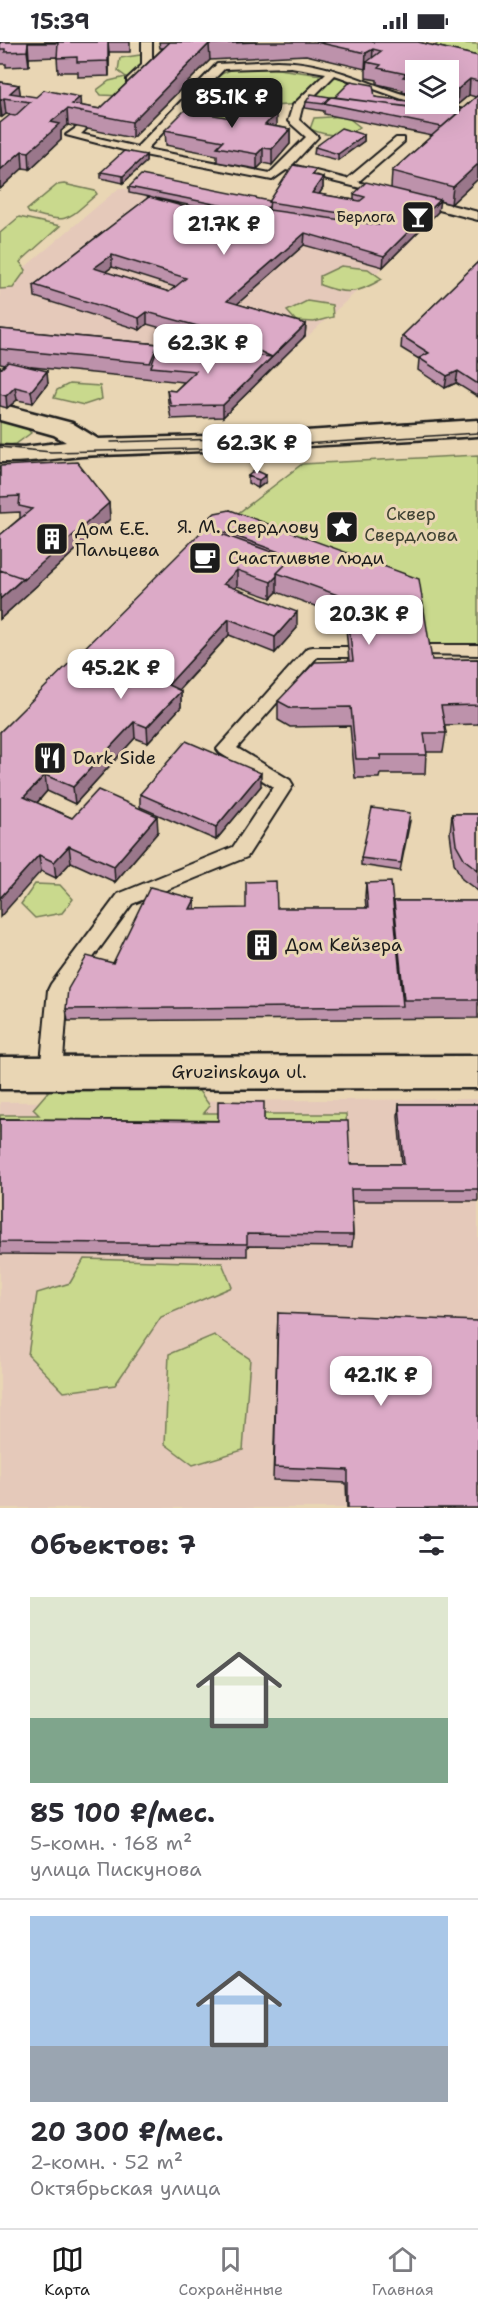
<!DOCTYPE html>
<html lang="ru">
<meta charset="utf-8">
<style>
:root{--surface:#fff;--page:#f7f7f7;--text:#2b2b33;--muted:#7c7c81;--line:#e1e1e2;--accent:#1c1c1c}
body{margin:0;font-family:"Shantell Sans",sans-serif;background:var(--page);color:var(--text);height:100vh;display:flex;flex-direction:column;font-size:22px;white-space:nowrap}
*{box-sizing:border-box;margin:0}
p{font-size:20px;color:var(--muted)}
.icon{flex:none;width:33px;height:33px;fill:none;stroke:currentColor;stroke-width:2;stroke-linecap:round;stroke-linejoin:round}
.map{position:relative;height:1466px;overflow:hidden}
.sheet{display:flex;flex-direction:column;background:var(--surface);flex:1}
.sheet>*{flex:none}
.controls{position:absolute;left:405px;top:18px;display:grid;gap:12px}
.controls a{display:grid;place-items:center;width:54px;height:54px;border-radius:0px;background:var(--surface);box-shadow:0 6px 24px #0002;font-size:30px}
.price{position:absolute;translate:-50% -51px;padding:0 14px;border-radius:12px;background:#fff;color:#222;font-size:20px;line-height:39px;filter:drop-shadow(0 2px 3px #0008)}
.price::after{content:'';position:absolute;left:50%;top:36px;width:18px;height:14px;margin-left:-9px;background:inherit;clip-path:polygon(0 0,100% 0,50% 100%)}
.price.current{background:var(--accent);color:#fff}
ul{padding:0;list-style:none}
li{display:grid;align-content:center;gap:12px;height:318px;padding:0 30px}
li+li{border-top:2px solid var(--line)}
li span{display:grid;place-items:center;height:186px;border-radius:0px;color:#555}
li>.icon{margin-inline-start:auto}
span .icon{width:108px;height:108px;fill:#fffc;stroke-width:1}
li b{font-size:26px}
h2{display:flex;justify-content:space-between;align-items:center;height:72px;padding:0 30px;font-size:26px}
.status{display:flex;justify-content:space-between;align-items:center;height:42px;padding:0 30px;background:var(--surface);direction:ltr}
.status svg{height:16px;fill:currentColor}
.tabs{display:flex;justify-content:space-around;align-items:center;height:84px;border-top:2px solid var(--line);background:var(--surface);font-size:16px;color:var(--muted)}
.tabs a{display:grid;justify-items:center;gap:3px}
.tabs .current{color:var(--accent)}
.map>svg:first-child{display:block}
.built{fill:#e5c9ba}
.green{fill:#c9d98d;stroke:#727a54;stroke-width:1.5}
.lines{fill:none;stroke-linecap:round;stroke-linejoin:round}
.lane-casing{stroke:#1c1c1c;stroke-width:4}
.street-casing{stroke:#1c1c1c;stroke-width:5}
.lane{fill:#e9d6b4;fill-rule:evenodd}
.street{fill:#e9d6b4;fill-rule:evenodd}
.tram{stroke:#1c1c1c;stroke-width:1.5}
.wall{fill:#bd92ab;stroke:#1c1c1c;stroke-width:1.5;fill-rule:evenodd}
.shaded-wall{fill:#9a778b;stroke:#1c1c1c;stroke-width:1.5}
.building{fill:#dcaac7;stroke:#1c1c1c;stroke-width:1.5;fill-rule:evenodd}
.labels{text-anchor:middle;dominant-baseline:central;stroke-width:6;stroke-linejoin:round;paint-order:stroke}
.far-poi-label{font-size:15px;fill:#1c1c1c;stroke:#e9d6b4;text-anchor:end}
.park-label{font-size:18px;fill:#3f4233;stroke:#e9d6b4}
.poi-label{font-size:18px;fill:#1c1c1c;stroke:#e9d6b4;text-anchor:start}
.street-label{font-size:18px;fill:#1c1c1c;stroke:#e9d6b4}
</style>
<div class="status"><b>15:39</b><svg viewBox="0 0 49 12"><path d="M0 12V9h3v3zM5 12V6h3v6zM10 12V3h3v9zM15 12V0h3v12zM26 1h20v11H26zM47 4h2v5h-2z"/></svg></div>
<div class="map">
<svg width="478" height="1466" viewBox="0 0 478 1466">
<rect width="100%" height="100%" fill="#e9d6b4"/>
<filter id="ink" filterUnits="userSpaceOnUse"><feTurbulence type="fractalNoise" baseFrequency=".0167" numOctaves="2"/><feDisplacementMap in="SourceGraphic" scale="12" xChannelSelector="R" yChannelSelector="G"/><feConvolveMatrix kernelMatrix="1 2 1 2 8 2 1 2 1" color-interpolation-filters="sRGB"/></filter>
<g filter="url(#ink)">
<path class="built" d="M119,146L384,189L415,196L272,327L0,302V246Z
M478,1057V1466H0V1060Z"/>
<path class="green" d="M439,0L478,2V14L434,5Z
M140,13L153,17L122,54L101,53L97,48L109,39L126,35L118,29L120,16Z
M250,23L342,36L365,50L315,61L272,64L233,78L198,75L186,63C209,40 217,29 250,23Z
M346,74L360,85C346,97 326,94 310,87L314,76Z
M64,142L95,149L97,152C64,180 71,181 29,171L27,168L57,143Z
M19,175L60,184L20,220L26,228L13,246L0,247V191Z
M341,224L368,227L382,237C357,252 347,253 320,243V234Z
M307,259L332,263L333,275L314,280L296,279L287,269Z
M69,342L100,344L102,357L84,363L54,356L57,348Z
M0,376L22,381L31,391L16,402L0,404Z
M478,413V604H425L215,489L302,422Z
M35,842L60,843L73,857L62,871L35,876L21,862Z
M52,1045L199,1049L210,1064L204,1071H219L218,1091L0,1090V1073H39L33,1067Z
M264,1072H346L347,1092L264,1091Z
M84,1217L222,1221L232,1245L161,1275L115,1343L64,1350L28,1313L37,1251L70,1241Z
M214,1293L250,1317L243,1408L193,1423L165,1402L169,1312Z"/>
<g class="lines">
<g class="lane-casing">
<path id="lane" d="M142,0H152V24L135,41H127V37L142,23Z
M277,19C332,20 365,42 416,56V62H419H416L335,33L302,66L299,78L318,95L292,123L347,137L396,96H404V100L358,140L390,149V153L286,128L272,138L139,112L66,93L82,82L88,85L81,92L137,105L217,22ZM291,25L326,31L293,63L288,79L306,95L270,131L147,107L224,27Z
M423,62H441L471,70L466,73Z
M416,154L478,170V178L412,161L410,158Z
M425,603H478V613L419,612L417,608L419,604Z
M313,605H349L357,610L349,615H317L237,706L290,738L293,743L290,748L247,815L132,862L68,950L62,1031L58,1037L51,1040L44,1037L40,1031L48,948L51,942L118,852L233,805L273,745L220,711L217,707L307,606Z"/>
</g>
<g class="street-casing">
<path id="street" d="M0,362L72,381L98,397L245,393L478,378V394C352,402 226,409 100,413C66,414 34,421 0,420V404L24,405L66,400L54,393L0,378Z
M478,1014V1046L0,1047V1015Z"/>
</g>
<use href="#lane" class="lane"/>
<use href="#street" class="street"/>
<path class="tram" d="M111,400L258,396
M0,405L51,410L240,406L478,391"/>
</g>
<path class="wall" d="M0,0H130V10H109V34L78,35V30H58L57,15L29,16V24L6,25V22H0Z
M159,0H418L478,14V137L451,162L439,159L438,170L383,225L304,203L237,262L306,282L305,294L223,375L171,377L168,360L167,348L175,349L184,340L32,325L48,341L33,361L17,358L7,366L0,364V325L2,326L5,323L0,322V287L158,302V305L244,312V309L147,282L140,288L35,255L34,243L149,155L129,151V145L270,159L316,133L323,135V146L319,152L354,158V152L391,146L392,129L432,94L324,72V69L305,66L306,60L335,55H375L429,68L458,71L476,55L469,53L457,63L448,61V28H416V53L402,50L403,48L377,42V38L366,36V26L365,27L306,13L210,18L132,96L68,83L61,89V98L30,127L23,126L0,147V81L15,73L6,72L2,75H0V40L19,43L20,53L100,67L163,6H160ZM155,156L249,176L263,173L251,183ZM112,225L175,245L169,250L105,230Z
M231,76L290,87V102L272,123L263,121L257,127L217,120V113L166,103L165,88Z
M364,93V99L338,118L314,112L315,105Z
M146,113V120L123,141L101,136V130Z
M478,220V355L456,341L445,346L418,328L419,317L401,306L402,294Z
M0,424L109,461L110,477L0,577V493L20,476V470L0,471Z
M248,434L266,440L258,446L248,441Z
M230,468L432,618L478,617V682L444,683L446,691L443,710H426L425,732H380L379,736H355L350,684L290,685L278,678V659L349,619L345,575L277,550L271,556L237,544L234,547L297,586L275,611L229,593L179,648L181,649V665L148,701L135,696L75,762L47,749L37,761L72,776L158,790L115,840L71,820L56,836L41,829L0,690L208,487L207,478Z
M261,744L216,798L140,765V752Z
M452,772H478V849L462,837L454,821L450,791Z
M410,779L400,829L361,823V816Z
M366,841L394,864V859H478V976L68,979L66,967L113,921L195,857V867L366,866L365,854Z
M399,1062H478V1159H351L353,1193L352,1205L247,1204V1214L0,1212V1077L264,1079L350,1122H402L398,1074Z
M278,1271L478,1466H347L346,1441L273,1438Z"/>
<path class="shaded-wall" d="M108,0L109,10V34L108,19Z
M28,1L29,16V24L27,9Z
M209,2L210,18L132,96V80Z
M373,7L372,21L367,20L366,26L365,27L366,11Z
M470,37L469,53L457,63L458,47Z
M19,43L21,58L10,51Z
M80,55L81,70L72,62Z
M4,56L6,72L2,75L0,59Z
M67,67L68,83L61,89V98L30,127L29,110L51,80Z
M276,71V86L265,83Z
M290,87V102L272,123V107Z
M364,93V99L338,118V112Z
M263,106V121L257,127V112Z
M22,109L23,126L0,147V128Z
M146,113V120L123,141V134Z
M478,122V137L451,162L453,145Z
M323,135V146L312,163V151Z
M440,158L438,170L383,225L384,214Z
M269,165V172L249,176V169Z
M305,191L304,203L227,271V259Z
M112,213V225L94,238V226Z
M147,270V282L140,288L139,276Z
M306,282L305,294L223,375V363Z
M47,329L48,341L33,361L31,349Z
M458,329L456,341L445,346L447,334Z
M15,345L17,358L7,366L6,354Z
M266,433V440L258,446L259,438Z
M109,461L110,477L0,577V557Z
M237,528V544L223,558V542Z
M277,534V550L271,556V540Z
M297,570V586L275,611V595Z
M229,577V593L168,659V643Z
M181,649V665L148,701L147,685Z
M134,680L135,696L75,762L73,745Z
M261,731V744L216,798V785Z
M45,733L47,749L27,772L24,755Z
M157,774L158,790L115,840L114,824Z
M69,804L71,820L56,836L54,820Z
M39,813L41,829L0,875V856Z
M195,857V870L190,867Z"/>
<path class="building" d="M0,0H108V19L77,20V15L57,16L58,1H28L27,9L5,10V7H0Z
M170,0H257L209,2L132,80L67,67L51,80L60,82L29,110L22,109L0,128V81L10,73L15,74L30,60L4,56L0,59V40L19,43L10,51L36,55L44,48L80,55L72,62L100,67Z
M316,0H418L478,14V39L470,37L458,47L448,45V28H416V37L403,35L406,32L378,26L381,23L367,20L381,9L373,7L366,11Z
M351,39L373,43L375,55L416,60V62H429V68L335,55Z
M311,52L330,55L324,62L306,60Z
M478,53V122L453,145L392,129Z
M331,55L458,71L442,85L324,61Z
M242,65L276,71L265,83L290,87L272,107L263,106L257,112L217,105L223,99L165,88L185,68L231,76Z
M341,86L364,93L338,112L315,105Z
M124,109L146,113L123,134L101,130Z
M293,123L316,127L312,133L323,135L312,151L360,159L365,155L354,152L366,140L440,158L384,214L305,191L227,259L306,282L272,315L244,302L248,298L147,270L139,276L34,243L149,155L251,183L269,168L379,183L385,178L269,160ZM112,213L186,236L169,250L94,226Z
M141,133L270,159L269,165L249,169L129,145Z
M478,220V342L458,329L447,334L419,316L429,311L402,294Z
M0,287L158,302L150,321L0,307Z
M158,305L272,315L223,363L171,364L167,348L175,349L196,329L151,325Z
M8,320L47,329L31,349L15,345L6,354L0,352V325L2,326Z
M77,420L109,461L23,538V536L0,528V493L32,467L19,464L20,454L0,455V424Z
M255,428L266,433L259,438L248,434Z
M230,468L419,537L432,618L478,617V663L441,664L446,691H424L427,713H380L381,717H356L351,665L291,666L278,659L315,620L353,619L346,556L277,531L293,515L210,485L207,478L215,471Z
M205,486L291,517L277,531V534L271,540L237,528L223,542L297,570L275,595L229,577L168,643L181,649L147,685L134,680L73,745L45,733L24,755L72,776L98,748L157,774L114,824L69,804L54,820L39,813L0,856V690Z
M0,528L23,536L0,557Z
M186,699L261,731L216,785L140,752Z
M372,766L410,771L401,821L361,816Z
M452,772H478V828L465,818L456,802Z
M276,839L277,866H368L366,841L391,840L403,964L66,967L68,947L87,914L113,921L150,845L195,857L190,867L246,866V840Z
M394,859H478V958H404Z
M218,1059L264,1060V1079H348L350,1122H404L399,1062H478V1147H351L353,1193L247,1192V1202L0,1200V1077L218,1079Z
M278,1271L478,1279V1466H348V1428L274,1425Z"/>
</g>
<defs>
<g id="bar-square" transform="scale(1.725)"><rect x="-9" y="-9" width="18" height="18" rx="4" fill="#1c1c1c" stroke="#e9d6b4"/><path d="M-6-5H6L.8 .8V4.5H3.5V6h-7V4.5H-.8V.8Z" fill="#fff"/></g>
<g id="sight-square" transform="scale(1.725)"><rect x="-9" y="-9" width="18" height="18" rx="4" fill="#1c1c1c" stroke="#e9d6b4"/><path d="M0-6L1.8-2.2L6-1.7L2.9 1.2L3.7 5.4L0 3.3L-3.7 5.4L-2.9 1.2L-6-1.7L-1.8-2.2Z" fill="#fff"/></g>
<g id="building-square" transform="scale(1.725)"><rect x="-9" y="-9" width="18" height="18" rx="4" fill="#1c1c1c" stroke="#e9d6b4"/><path d="M-4-6H4V6H1V3H-1V6H-4ZM-2.5-4.3h1.7v1.8h-1.7ZM.8-4.3h1.7v1.8H.8ZM-2.5-1h1.7V.8h-1.7ZM.8-1h1.7V.8H.8Z" fill="#fff"/></g>
<g id="cafe-square" transform="scale(1.725)"><rect x="-9" y="-9" width="18" height="18" rx="4" fill="#1c1c1c" stroke="#e9d6b4"/><path d="M-5.5-4.5H6V0H3Q3 3.5 0 3.5H-2.5Q-5.5 3.5-5.5 0ZM3-3.2v2h1.7v-2ZM-6 4.5H4V6H-6Z" fill="#fff"/></g>
<g id="restaurant-square" transform="scale(1.725)"><rect x="-9" y="-9" width="18" height="18" rx="4" fill="#1c1c1c" stroke="#e9d6b4"/><path d="M-5-6h1v4h1v-4h1v4h1v-4h1v5L-1.5 .5V6h-2V.5L-5-1ZM5-6V6H3V1.5H1.5Q1.5-4 5-6Z" fill="#fff"/></g>
</defs>
<g fill-rule="evenodd">
<use href="#bar-square" x="418" y="175"/>
<use href="#sight-square" x="342" y="485"/>
<use href="#building-square" x="52" y="497"/>
<use href="#cafe-square" x="205" y="516"/>
<use href="#restaurant-square" x="50" y="716"/>
<use href="#building-square" x="262" y="903"/>
</g>
<g class="labels">
<g class="far-poi-label">
<text x="395" y="175">Берлога</text>
</g>
<g class="park-label">
<text x="411" y="472">Сквер<tspan x="411" dy="21">Свердлова</tspan></text>
</g>
<g class="poi-label">
<text x="319" y="485" text-anchor="end">Я. М. Свердлову</text>
<text x="75" y="487">Дом Е.Е.<tspan x="75" dy="21">Пальцева</tspan></text>
<text x="228" y="516">Счастливые люди</text>
<text x="73" y="716">Dark Side</text>
<text x="285" y="903">Дом Кейзера</text>
</g>
<g class="street-label">
<text x="239" y="1030">Gruzinskaya ul.</text>
</g>
</g>
</svg>
<div class="controls">
<a><svg class="icon" aria-label="layers" viewBox="0 0 24 24"><path d="M12 4l9 5-9 5-9-5zM3 14l9 5 9-5"/></svg></a>
</div>
<b class="price current" style="left:232px;top:87px">85.1K ₽</b>
<b class="price" style="left:224px;top:214px">21.7K ₽</b>
<b class="price" style="left:208px;top:333px">62.3K ₽</b>
<b class="price" style="left:257px;top:433px">62.3K ₽</b>
<b class="price" style="left:369px;top:604px">20.3K ₽</b>
<b class="price" style="left:121px;top:658px">45.2K ₽</b>
<b class="price" style="left:381px;top:1365px">42.1K ₽</b>
</div>
<section class="sheet">
<h2>Объектов: 7<svg class="icon" aria-label="filters" viewBox="0 0 24 24"><path d="M4 7h16M4 17h16"/><circle cx="9" cy="7" r="2"/><circle cx="15" cy="17" r="2"/></svg></h2>
<ul>
<li><span style="background:linear-gradient(#dfe7d0 65%,#7fa58c 0)"><svg class="icon" aria-label="home" viewBox="0 0 24 24"><path d="M3 11l9-7 9 7M6 9v11h12V9"/></svg></span><div><b>85 100 ₽/мес.</b><p>5-комн. · 168 m²</p><p>улица Пискунова</p></div></li>
<li><span style="background:linear-gradient(#a9c7e8 70%,#9aa5b1 0)"><svg class="icon" aria-label="home" viewBox="0 0 24 24"><path d="M3 11l9-7 9 7M6 9v11h12V9"/></svg></span><div><b>20 300 ₽/мес.</b><p>2-комн. · 52 m²</p><p>Октябрьская улица</p></div></li>
</ul>
</section>
<nav class="tabs">
<a class="current"><svg class="icon" aria-label="map" viewBox="0 0 24 24"><path d="M3 6l6-2 6 2 6-2v14l-6 2-6-2-6 2zM9 4v14M15 6v14"/></svg>Карта</a>
<a><svg class="icon" aria-label="saved" viewBox="0 0 24 24"><path d="M7 4h10v16l-5-4-5 4z"/></svg>Сохранённые</a>
<a><svg class="icon" aria-label="home" viewBox="0 0 24 24"><path d="M3 11l9-7 9 7M6 9v11h12V9"/></svg>Главная</a>
</nav>
